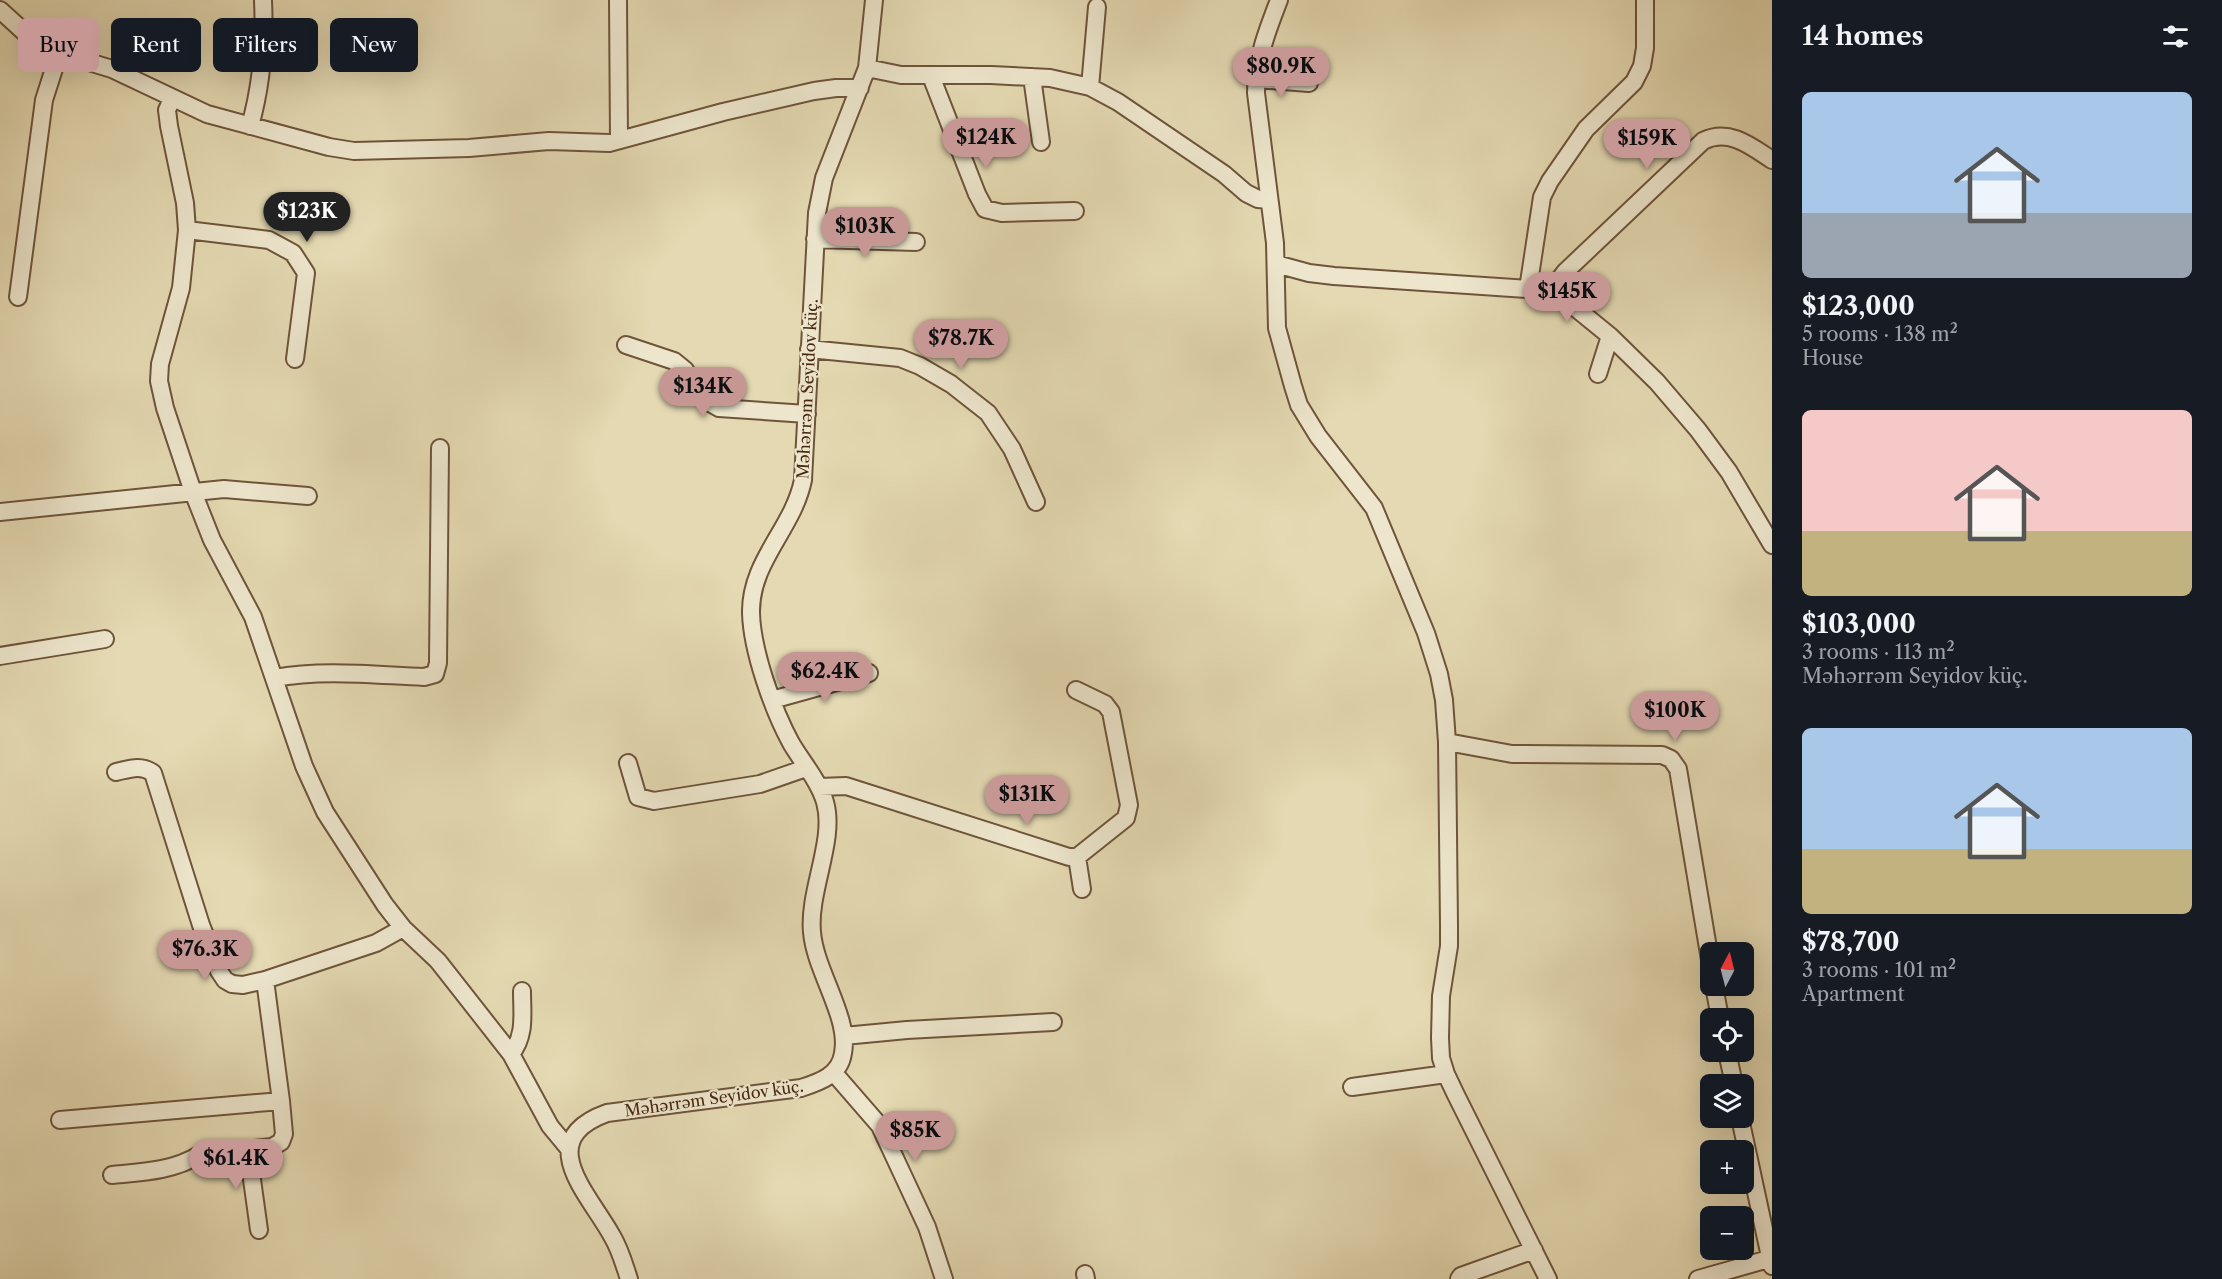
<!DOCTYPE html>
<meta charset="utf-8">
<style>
:root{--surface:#171b24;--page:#20242c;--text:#f1f3f6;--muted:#9ea1a6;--accent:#c59692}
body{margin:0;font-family:"Libre Caslon Text",serif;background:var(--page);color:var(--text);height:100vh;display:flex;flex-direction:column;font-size:22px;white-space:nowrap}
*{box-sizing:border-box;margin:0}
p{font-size:20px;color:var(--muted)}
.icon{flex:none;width:33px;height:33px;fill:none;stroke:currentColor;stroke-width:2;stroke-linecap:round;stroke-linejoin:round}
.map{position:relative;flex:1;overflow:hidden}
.side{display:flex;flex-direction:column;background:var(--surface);width:450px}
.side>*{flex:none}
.hud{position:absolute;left:18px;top:18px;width:570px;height:54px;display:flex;gap:12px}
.needle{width:39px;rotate:7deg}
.tools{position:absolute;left:1700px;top:942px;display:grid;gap:12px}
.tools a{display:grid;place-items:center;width:54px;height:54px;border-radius:9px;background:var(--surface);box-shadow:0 6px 24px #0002;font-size:30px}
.price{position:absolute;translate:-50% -51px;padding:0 14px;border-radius:21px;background:var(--accent);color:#111;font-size:20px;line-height:39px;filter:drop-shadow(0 2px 3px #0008)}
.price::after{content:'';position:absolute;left:50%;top:36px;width:18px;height:14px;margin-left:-9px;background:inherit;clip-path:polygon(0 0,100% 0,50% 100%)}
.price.selected{background:#222;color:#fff}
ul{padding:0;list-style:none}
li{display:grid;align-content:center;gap:12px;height:318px;padding:0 30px}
li span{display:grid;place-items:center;height:186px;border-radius:9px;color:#555}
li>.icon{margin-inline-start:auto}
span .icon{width:108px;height:108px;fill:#fffc;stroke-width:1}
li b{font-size:26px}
h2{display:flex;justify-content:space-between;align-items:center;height:72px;padding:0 30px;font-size:26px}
.tag{padding:0 21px;border-radius:9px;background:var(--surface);box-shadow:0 6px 24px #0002;font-size:21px;line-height:54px}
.tag.selected{background:var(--accent);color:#111}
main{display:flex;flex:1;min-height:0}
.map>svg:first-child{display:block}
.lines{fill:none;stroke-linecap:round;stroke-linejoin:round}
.minor-casing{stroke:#6f543a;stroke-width:20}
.minor{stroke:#ede6cd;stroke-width:16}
.labels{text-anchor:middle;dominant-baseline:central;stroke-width:4.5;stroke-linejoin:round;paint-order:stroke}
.street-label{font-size:16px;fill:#482812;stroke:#ede6cd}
</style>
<main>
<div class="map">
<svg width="1772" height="1279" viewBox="0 0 1772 1279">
<rect width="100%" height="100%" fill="#e4d9b2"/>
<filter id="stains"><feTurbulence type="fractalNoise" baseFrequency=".00333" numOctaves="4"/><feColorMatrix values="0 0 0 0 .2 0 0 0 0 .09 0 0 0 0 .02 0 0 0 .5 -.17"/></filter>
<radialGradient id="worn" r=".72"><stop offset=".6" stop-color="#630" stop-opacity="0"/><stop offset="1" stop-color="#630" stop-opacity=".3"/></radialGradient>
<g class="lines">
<g class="minor-casing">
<path id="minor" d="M618,0L619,140
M1279,0C1267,31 1256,59 1256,93L1275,243L1277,328L1293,386L1299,405L1318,436L1374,508L1426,633L1439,674L1444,700L1447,742L1449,925V946L1441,996L1440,1038L1441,1058L1446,1074L1456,1095L1548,1279
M0,10L33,40L59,53L112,69L207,114L329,147L354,151L469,148L549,141L609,143L723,112L814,91L836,88H860
M867,68L901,75H991L1050,78L1090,87L1118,102L1224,174L1246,193L1258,199L1269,200
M931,76L977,194L985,209L1002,213L1075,211
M1032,77L1041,142
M1256,79L1309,83
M1090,87L1097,7
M172,99L167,110L169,126L185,203L187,230L181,288L160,364L159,381L165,408L193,492L212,540L253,617L304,766L325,812L385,905L403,928L438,961L511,1054L550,1126L569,1149
M250,126C262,84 265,44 263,0
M187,230L269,240L293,253L306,273L295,359
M815,239L916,242
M1276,264L1309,273L1334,276L1528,289L1550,292L1567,301L1610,336L1657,382L1698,430L1729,472L1772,545
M1528,289L1542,197L1550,181L1586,129L1634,82L1642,66L1645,48V0
M1550,292L1565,272L1703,141C1729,128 1751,146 1772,160
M18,297L44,100L59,53
M626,345L674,361L685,370L705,400L719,408L807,414
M809,349L900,358L920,366L951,384L988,413L1012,449L1036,502
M1598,374L1610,336
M0,512L224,489L308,496
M0,656L105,639
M274,678C324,669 374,675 424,677L435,674L438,663L440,448
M772,700L869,673
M1447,742L1512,754L1662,755L1671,759L1678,769L1710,960
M628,763L638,797L654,801L760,784L806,768
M116,772C129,769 141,764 153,773L201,925L219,971L225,980L232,984L243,985L265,980L376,943L403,928
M819,787L846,786L1069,857H1077L1126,818L1129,805L1111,712L1105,704L1076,690
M1077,857L1082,889
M1714,986L1720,1018
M844,1036L907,1030L1053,1022
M1727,1052L1734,1084
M511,1054C526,1035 522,1014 522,991
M834,1073L880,1126L927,1227L944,1279
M1352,1087L1446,1074
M1740,1118L1772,1266
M60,1120L281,1101
M251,1149L250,1165L259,1230
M112,1175C142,1172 173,1171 199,1155L272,1147L281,1142L284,1134L281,1101L265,980
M1085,1274L1086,1279
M629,1279C624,1264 620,1249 612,1236C589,1194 532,1140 607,1113L801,1088C820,1082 840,1075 843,1053C850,1017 815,971 812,932C808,891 836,840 825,802C819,781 802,762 791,743C773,710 752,651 751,613C750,561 793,529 803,480L817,213L824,178L867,68L874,0
M1459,1279L1461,1276L1534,1250
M1698,1279L1772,1258"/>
</g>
<use href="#minor" class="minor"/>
</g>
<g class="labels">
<g class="street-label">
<text transform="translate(807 389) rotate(-87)">Məhərrəm Seyidov küç.</text>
<text transform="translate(714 1098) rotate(-8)">Məhərrəm Seyidov küç.</text>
</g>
</g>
<rect width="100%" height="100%" filter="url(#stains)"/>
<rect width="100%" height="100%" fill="url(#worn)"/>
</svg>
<div class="tools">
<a><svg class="needle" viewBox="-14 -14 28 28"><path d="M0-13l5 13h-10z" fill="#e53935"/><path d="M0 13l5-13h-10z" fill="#9ea1a6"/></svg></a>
<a><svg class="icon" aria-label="locate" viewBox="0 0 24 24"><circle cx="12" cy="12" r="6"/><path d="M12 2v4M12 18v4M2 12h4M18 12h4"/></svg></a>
<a><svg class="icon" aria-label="layers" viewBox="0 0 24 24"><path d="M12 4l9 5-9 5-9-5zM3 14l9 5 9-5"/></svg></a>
<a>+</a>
<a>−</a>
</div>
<b class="price" style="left:1281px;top:98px">$80.9K</b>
<b class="price" style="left:986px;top:169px">$124K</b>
<b class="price" style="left:1647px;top:170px">$159K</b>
<b class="price selected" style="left:307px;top:243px">$123K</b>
<b class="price" style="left:865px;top:258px">$103K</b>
<b class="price" style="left:1567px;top:323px">$145K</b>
<b class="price" style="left:961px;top:370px">$78.7K</b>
<b class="price" style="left:703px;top:418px">$134K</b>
<b class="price" style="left:825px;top:703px">$62.4K</b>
<b class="price" style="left:1675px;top:742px">$100K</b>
<b class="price" style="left:1027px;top:826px">$131K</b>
<b class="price" style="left:205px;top:981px">$76.3K</b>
<b class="price" style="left:915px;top:1162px">$85K</b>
<b class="price" style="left:236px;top:1190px">$61.4K</b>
<div class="hud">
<a class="tag selected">Buy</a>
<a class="tag">Rent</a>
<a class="tag">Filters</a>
<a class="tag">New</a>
</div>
</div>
<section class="side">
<h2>14 homes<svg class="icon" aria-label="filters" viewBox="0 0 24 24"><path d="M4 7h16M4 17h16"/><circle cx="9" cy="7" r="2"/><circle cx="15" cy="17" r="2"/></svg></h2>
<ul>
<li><span style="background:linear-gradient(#a9c7e8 65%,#9aa5b1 0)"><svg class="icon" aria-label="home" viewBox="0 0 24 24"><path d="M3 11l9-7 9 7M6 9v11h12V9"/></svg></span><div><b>$123,000</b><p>5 rooms · 138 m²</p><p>House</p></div></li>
<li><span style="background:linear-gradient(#f6c9c9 65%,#c2b280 0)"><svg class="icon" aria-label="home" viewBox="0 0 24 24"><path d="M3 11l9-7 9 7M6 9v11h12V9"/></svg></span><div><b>$103,000</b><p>3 rooms · 113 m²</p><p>Məhərrəm Seyidov küç.</p></div></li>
<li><span style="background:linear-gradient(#a9c7e8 65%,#c2b280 0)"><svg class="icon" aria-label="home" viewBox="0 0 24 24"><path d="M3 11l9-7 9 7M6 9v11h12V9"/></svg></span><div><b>$78,700</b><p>3 rooms · 101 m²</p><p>Apartment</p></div></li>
</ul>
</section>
</main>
